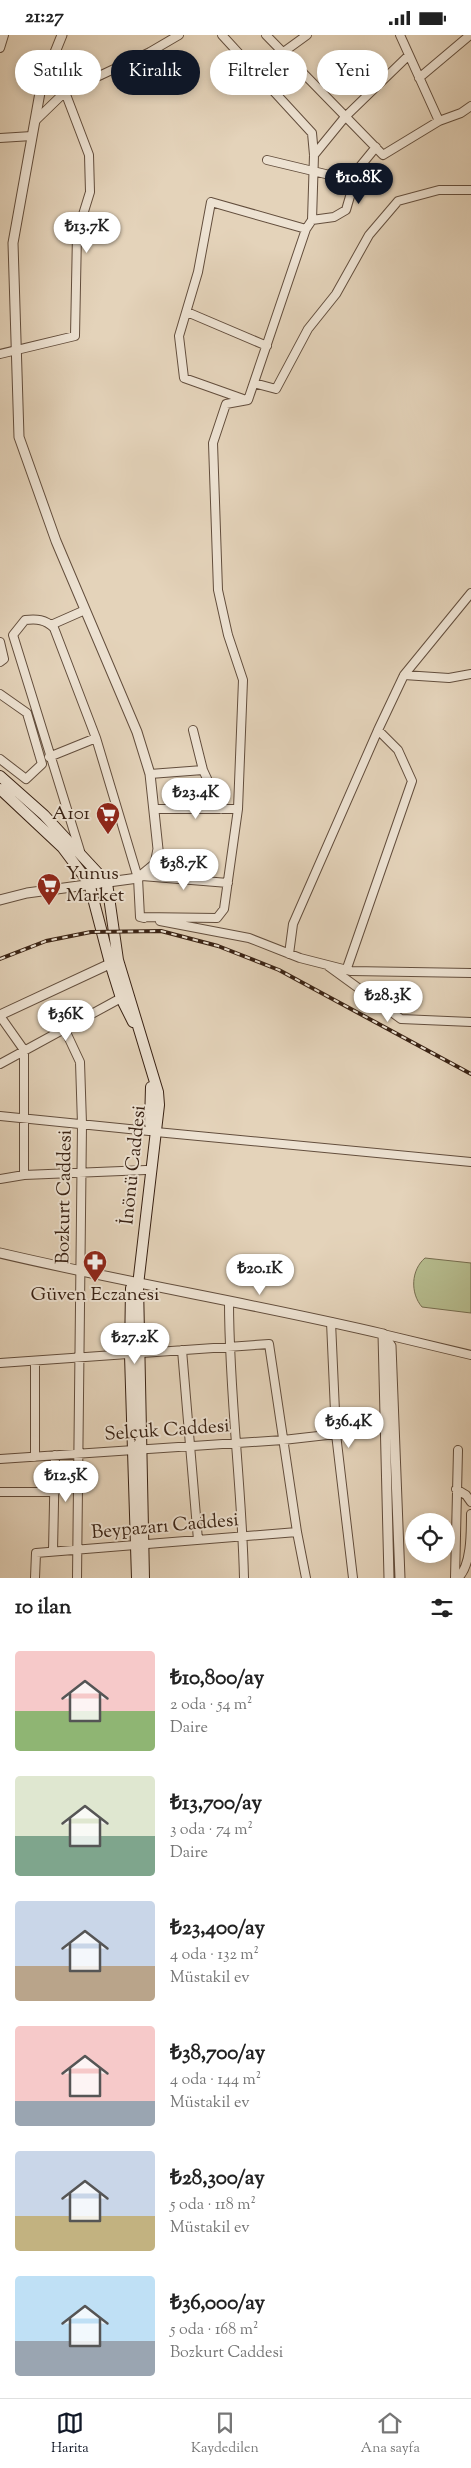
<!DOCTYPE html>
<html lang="tr">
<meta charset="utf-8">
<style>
:root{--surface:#fff;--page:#f2f2f2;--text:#222;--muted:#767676;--line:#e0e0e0;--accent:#111827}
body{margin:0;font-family:"Sorts Mill Goudy",serif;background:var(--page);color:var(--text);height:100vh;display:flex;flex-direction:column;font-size:19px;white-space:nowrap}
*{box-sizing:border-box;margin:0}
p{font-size:16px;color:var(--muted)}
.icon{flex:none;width:28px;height:28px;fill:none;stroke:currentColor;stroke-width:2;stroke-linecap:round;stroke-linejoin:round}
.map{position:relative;height:1543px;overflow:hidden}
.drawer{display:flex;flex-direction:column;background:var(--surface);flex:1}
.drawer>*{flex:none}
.guide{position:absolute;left:15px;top:15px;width:441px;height:45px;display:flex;gap:10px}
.controls{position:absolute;left:405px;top:1478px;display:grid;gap:10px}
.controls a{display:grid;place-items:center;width:50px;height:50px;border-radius:50%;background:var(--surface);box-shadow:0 2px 8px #0003;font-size:25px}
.price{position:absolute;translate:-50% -42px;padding:0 11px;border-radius:18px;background:#fff;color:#222;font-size:16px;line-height:32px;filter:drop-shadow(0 1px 2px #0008)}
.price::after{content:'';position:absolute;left:50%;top:30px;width:15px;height:11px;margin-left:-8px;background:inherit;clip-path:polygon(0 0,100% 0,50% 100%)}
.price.current{background:var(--accent);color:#fff}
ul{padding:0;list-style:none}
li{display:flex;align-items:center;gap:15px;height:125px;padding:0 15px}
li span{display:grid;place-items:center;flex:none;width:140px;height:100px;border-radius:5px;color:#555}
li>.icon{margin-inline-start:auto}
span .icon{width:60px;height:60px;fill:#fffc;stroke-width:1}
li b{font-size:21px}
h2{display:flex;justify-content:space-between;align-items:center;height:60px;padding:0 15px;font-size:21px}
.chip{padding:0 18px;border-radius:22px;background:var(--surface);box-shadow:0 2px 8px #0003;font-size:18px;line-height:45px}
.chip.current{background:var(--accent);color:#fff}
.status{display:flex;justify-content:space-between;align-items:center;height:35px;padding:0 25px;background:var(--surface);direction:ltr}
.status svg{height:14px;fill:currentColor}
.dock{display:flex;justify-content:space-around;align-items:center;height:70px;border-top:1px solid var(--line);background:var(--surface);font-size:14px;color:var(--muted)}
.dock a{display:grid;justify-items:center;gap:2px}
.dock .current{color:var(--accent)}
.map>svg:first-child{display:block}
.green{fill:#b6bc8e;stroke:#776e50}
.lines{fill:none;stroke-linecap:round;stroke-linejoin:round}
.minor-casing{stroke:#634e3d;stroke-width:10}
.tertiary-casing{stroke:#634e3d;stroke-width:11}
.secondary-casing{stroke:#382113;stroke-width:12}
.minor{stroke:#ede2d2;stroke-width:8}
.tertiary{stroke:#ede2d2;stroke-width:9}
.secondary{stroke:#ede2d2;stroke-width:10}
.rail-casing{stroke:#382113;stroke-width:4}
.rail{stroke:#ede2d2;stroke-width:2;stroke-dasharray:5.5;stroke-linecap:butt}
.labels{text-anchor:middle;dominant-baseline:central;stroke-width:4;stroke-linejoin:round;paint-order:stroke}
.poi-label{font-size:19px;fill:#382113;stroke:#ede2d2;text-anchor:end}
.street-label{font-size:19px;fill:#382113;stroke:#ede2d2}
</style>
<div class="status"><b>21:27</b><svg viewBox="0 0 49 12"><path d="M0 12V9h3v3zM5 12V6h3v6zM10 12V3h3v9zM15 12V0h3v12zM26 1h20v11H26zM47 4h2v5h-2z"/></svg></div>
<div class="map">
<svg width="471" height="1543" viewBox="0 0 471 1543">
<rect width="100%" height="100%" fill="#e4d3ba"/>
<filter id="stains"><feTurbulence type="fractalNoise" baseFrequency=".004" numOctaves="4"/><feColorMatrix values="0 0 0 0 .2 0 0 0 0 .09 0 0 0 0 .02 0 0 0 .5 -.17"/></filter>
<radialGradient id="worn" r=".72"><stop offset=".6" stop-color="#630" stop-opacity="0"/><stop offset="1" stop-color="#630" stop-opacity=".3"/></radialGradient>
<path class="green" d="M425,1223L471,1228V1278L422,1272C410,1258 411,1235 425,1223Z"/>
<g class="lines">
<g class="minor-casing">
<path id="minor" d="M266,0L383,120L439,86L461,78L471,71
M400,0L439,86
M0,13L4,0
M256,37L307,0
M419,43L470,0
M35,86L65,57L150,17L179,0
M0,103L32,101
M314,120L345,82L409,20
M267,125L338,142L354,143
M312,185L334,182L346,175L358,134L376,112
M187,277L267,311
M0,319L75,301L77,199L90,157L89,120L65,57
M254,348L276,354L308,294L336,259L369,200L398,166L439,155H471
M246,365L184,343L179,301L198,237L211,167L306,194
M51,590L85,575
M0,607L4,624L0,627
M404,640L471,558
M0,659L27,678L42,729L26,744L0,724
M193,695L203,735L221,774
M49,722L96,703
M150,739L203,735
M155,774H238
M80,816L13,600L25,585C37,584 45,584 54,593L96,703L138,843L140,882L144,883
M142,841L228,848
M140,882L217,883L224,874L238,774L243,645L228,600L218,555L213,408L226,369L248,365L306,194L312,185L314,120L312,98L222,0
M160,886L249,903L300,923L351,936L471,938
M289,919L293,889L378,695L404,640L449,643L471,639
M328,931L401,984L471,987
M347,933L412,746L398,715L378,695
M0,981L24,1015V1140
M65,995L80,1027L82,1089L77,1543
M0,1029L121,963
M0,1081L149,1096
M156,1097L471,1127
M0,1144L24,1140L146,1135
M229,1267C229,1360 242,1451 244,1543
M331,1287L336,1399L353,1543
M383,1299L471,1320
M182,1315L198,1505
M35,1326V1422
M0,1328L269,1309L297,1497L306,1543
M0,1424L283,1405L336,1399
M456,1454L466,1460L471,1467
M0,1457H55
M53,1516L55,1420
M35,1543L36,1518L297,1497
M455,1543L458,1415
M458,1543C471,1531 471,1500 471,1479"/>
</g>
<g class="tertiary-casing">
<path id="tertiary" d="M0,865L27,858L138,843L155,829L158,814L150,739L137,697L56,506L19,402L13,208L41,52L62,0
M0,980L116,926
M0,1218C127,1248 256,1269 383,1299
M383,1299L391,1311L400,1543
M383,1299L389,1543"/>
</g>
<g class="secondary-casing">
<path id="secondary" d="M0,741L44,780L107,848L118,925L158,1057L159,1070L138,1250L144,1543
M0,754L62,812L89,848L110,928L121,963L133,987
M150,1089L151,1052
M131,1253L130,1320L137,1543"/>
</g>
<use href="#minor" class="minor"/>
<use href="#tertiary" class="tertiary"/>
<use href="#secondary" class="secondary"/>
<g class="rail-casing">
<path id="rail" d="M0,924L46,906L91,897L161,896L218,911L279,935L471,1039"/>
</g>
<use href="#rail" class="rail"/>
</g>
<defs>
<g id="supermarket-pin" transform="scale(1.25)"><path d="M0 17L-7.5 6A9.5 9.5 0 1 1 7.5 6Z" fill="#8f2418" stroke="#ede2d2"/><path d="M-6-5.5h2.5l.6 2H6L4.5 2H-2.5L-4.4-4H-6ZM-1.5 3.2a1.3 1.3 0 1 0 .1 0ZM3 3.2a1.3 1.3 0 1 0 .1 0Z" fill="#fff"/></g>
<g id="pharmacy-pin" transform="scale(1.25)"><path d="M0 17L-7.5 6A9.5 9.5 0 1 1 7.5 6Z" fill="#8f2418" stroke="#ede2d2"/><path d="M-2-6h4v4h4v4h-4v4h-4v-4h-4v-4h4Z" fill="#fff"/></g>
</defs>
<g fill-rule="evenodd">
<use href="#supermarket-pin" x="108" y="779"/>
<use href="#supermarket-pin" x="49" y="850"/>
<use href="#pharmacy-pin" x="95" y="1227"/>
</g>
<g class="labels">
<g class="poi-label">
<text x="90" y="779">A101</text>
<text x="66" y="839" text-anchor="start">Yunus<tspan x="66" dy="22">Market</tspan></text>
<text x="95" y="1260" text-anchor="middle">Güven Eczanesi</text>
</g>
<g class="street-label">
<text transform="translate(134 1130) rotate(-84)">İnönü Caddesi</text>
<text transform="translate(65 1162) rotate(-89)">Bozkurt Caddesi</text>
<text transform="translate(167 1396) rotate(-4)">Selçuk Caddesi</text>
<text transform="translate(165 1492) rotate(-5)">Beypazarı Caddesi</text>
</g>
</g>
<rect width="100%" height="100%" filter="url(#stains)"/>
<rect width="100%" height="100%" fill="url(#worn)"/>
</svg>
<div class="controls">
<a><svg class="icon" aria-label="locate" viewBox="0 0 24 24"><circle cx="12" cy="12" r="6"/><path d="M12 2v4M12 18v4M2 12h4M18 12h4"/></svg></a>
</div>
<b class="price current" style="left:359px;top:170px">₺10.8K</b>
<b class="price" style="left:87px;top:219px">₺13.7K</b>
<b class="price" style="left:196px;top:785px">₺23.4K</b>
<b class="price" style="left:184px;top:856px">₺38.7K</b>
<b class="price" style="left:388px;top:988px">₺28.3K</b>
<b class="price" style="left:66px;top:1007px">₺36K</b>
<b class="price" style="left:260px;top:1261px">₺20.1K</b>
<b class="price" style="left:135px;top:1330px">₺27.2K</b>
<b class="price" style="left:349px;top:1414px">₺36.4K</b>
<b class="price" style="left:66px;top:1468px">₺12.5K</b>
<div class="guide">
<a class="chip">Satılık</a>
<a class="chip current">Kiralık</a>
<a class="chip">Filtreler</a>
<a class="chip">Yeni</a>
</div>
</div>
<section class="drawer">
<h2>10 ilan<svg class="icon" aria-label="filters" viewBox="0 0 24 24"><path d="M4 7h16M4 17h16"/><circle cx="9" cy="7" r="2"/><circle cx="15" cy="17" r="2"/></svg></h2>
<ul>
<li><span style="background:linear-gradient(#f6c9c9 60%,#8fb573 0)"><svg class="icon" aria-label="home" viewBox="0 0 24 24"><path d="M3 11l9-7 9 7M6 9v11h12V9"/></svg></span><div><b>₺10,800/ay</b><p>2 oda · 54 m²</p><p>Daire</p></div></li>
<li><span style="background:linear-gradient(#dfe7d0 60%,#7fa58c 0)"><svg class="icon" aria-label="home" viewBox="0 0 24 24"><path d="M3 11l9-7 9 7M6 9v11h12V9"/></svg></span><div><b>₺13,700/ay</b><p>3 oda · 74 m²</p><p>Daire</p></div></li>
<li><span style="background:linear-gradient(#c9d6e8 65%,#b9a48a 0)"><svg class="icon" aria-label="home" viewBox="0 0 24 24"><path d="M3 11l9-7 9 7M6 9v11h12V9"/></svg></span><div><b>₺23,400/ay</b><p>4 oda · 132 m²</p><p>Müstakil ev</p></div></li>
<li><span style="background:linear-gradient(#f6c9c9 75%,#9aa5b1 0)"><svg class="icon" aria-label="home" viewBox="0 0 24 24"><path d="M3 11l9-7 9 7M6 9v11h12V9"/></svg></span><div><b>₺38,700/ay</b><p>4 oda · 144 m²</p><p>Müstakil ev</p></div></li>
<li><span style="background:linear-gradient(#c9d6e8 65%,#c2b280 0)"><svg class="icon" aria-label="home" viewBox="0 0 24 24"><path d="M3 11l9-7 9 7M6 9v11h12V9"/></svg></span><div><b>₺28,300/ay</b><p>5 oda · 118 m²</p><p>Müstakil ev</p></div></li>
<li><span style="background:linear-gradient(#bfe0f5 65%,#9aa5b1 0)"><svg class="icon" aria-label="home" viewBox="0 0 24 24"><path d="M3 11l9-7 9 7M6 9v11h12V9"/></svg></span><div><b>₺36,000/ay</b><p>5 oda · 168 m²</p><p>Bozkurt Caddesi</p></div></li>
</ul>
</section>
<nav class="dock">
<a class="current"><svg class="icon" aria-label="map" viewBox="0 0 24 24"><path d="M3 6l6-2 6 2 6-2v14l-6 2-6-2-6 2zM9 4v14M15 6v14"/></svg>Harita</a>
<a><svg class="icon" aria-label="saved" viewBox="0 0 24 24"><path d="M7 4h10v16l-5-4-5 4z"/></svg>Kaydedilen</a>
<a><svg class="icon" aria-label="home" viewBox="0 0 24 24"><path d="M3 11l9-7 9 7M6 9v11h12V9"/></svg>Ana sayfa</a>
</nav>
